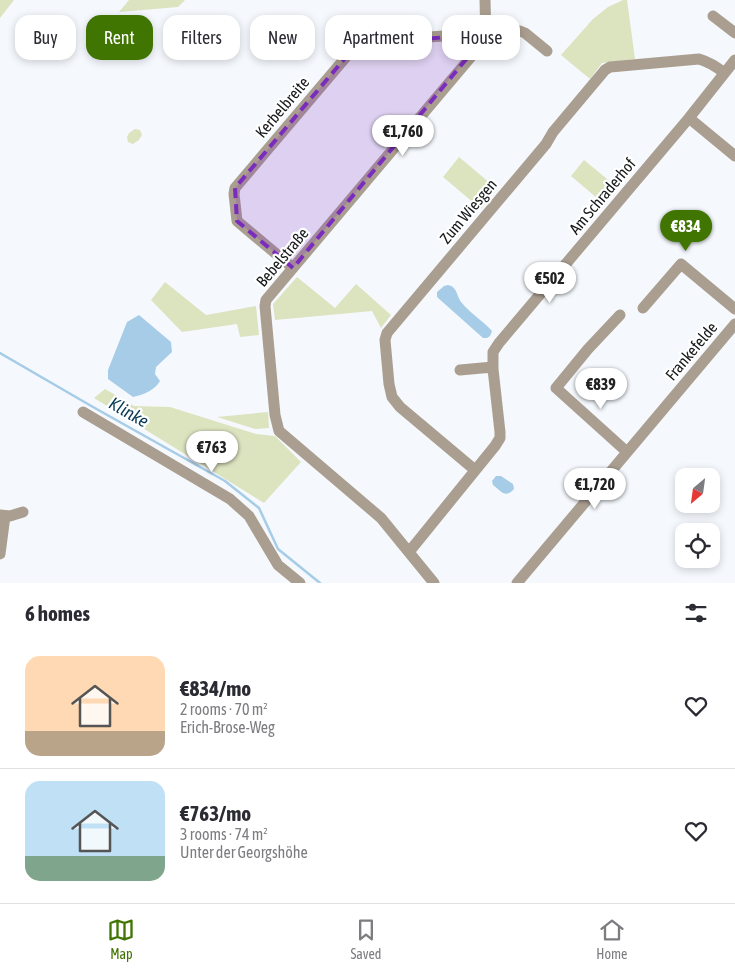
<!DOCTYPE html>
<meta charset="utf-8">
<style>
:root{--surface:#fff;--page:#f7f7f7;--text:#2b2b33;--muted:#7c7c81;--line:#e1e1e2;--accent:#407502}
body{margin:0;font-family:"Asap Condensed",sans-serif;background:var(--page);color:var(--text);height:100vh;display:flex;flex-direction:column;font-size:19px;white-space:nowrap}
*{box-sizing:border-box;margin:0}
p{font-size:16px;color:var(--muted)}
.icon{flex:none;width:28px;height:28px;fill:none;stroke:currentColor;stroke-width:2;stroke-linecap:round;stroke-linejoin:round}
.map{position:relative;height:583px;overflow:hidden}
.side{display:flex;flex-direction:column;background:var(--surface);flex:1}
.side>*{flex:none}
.top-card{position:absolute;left:15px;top:15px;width:705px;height:45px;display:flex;gap:10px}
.needle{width:32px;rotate:209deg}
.tools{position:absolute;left:675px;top:468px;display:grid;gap:10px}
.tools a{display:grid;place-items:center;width:45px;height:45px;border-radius:10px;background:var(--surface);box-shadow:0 2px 8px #0003;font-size:25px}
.price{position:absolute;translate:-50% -42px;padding:0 11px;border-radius:18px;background:#fff;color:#222;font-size:16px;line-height:32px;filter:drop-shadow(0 1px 2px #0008)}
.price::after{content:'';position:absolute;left:50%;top:30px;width:15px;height:11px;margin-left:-8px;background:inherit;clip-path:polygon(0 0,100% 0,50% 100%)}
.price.selected{background:var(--accent);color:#fff}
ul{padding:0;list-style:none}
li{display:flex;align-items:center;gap:15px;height:125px;padding:0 25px}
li+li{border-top:1px solid var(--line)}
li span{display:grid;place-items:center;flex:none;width:140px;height:100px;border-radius:15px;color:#555}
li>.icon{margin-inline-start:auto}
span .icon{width:60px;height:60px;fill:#fffc;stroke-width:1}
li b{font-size:21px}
h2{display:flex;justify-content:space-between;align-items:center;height:60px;padding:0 25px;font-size:21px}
.chip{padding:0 18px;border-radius:15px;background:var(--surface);box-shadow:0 2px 8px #0003;font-size:18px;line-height:45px}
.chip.selected{background:var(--accent);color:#fff}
.tabs{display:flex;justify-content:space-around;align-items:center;height:70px;border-top:1px solid var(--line);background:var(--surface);font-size:14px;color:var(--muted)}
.tabs a{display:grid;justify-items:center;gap:2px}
.tabs .selected{color:var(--accent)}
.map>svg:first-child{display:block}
.green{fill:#dce3bf}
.water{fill:#a6cce7}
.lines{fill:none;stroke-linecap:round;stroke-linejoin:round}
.stream{stroke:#a6cce7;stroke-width:2.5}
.minor{stroke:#aa9e90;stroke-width:11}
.marked{fill:#7b2cbf;fill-opacity:0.2;stroke:#7b2cbf;stroke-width:4;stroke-dasharray:10 6;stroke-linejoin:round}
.labels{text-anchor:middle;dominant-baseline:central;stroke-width:4.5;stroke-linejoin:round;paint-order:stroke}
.street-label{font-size:16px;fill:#161819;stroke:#fff}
.water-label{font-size:18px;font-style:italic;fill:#093a55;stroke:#fff}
</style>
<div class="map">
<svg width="735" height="583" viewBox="0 0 735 583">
<rect width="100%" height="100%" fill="#f5f9fd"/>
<path class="green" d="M0,0H14L0,18Z
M129,0H185L178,7L119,12Z
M623,0H627L635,59L602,63L590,79L561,55L593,19L608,7Z
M135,129L140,130L142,135L139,140L133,144L128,142L127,137L129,133Z
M459,157L497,189L481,209L443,177Z
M584,160L618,188L604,204L571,176Z
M297,277L335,308L356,284L391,315L381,328L372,311L275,320L273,304Z
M165,282L206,315L256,306L259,335L240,337L237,324L182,332L151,300Z
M105,389L134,406L170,407L256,434L275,436L301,462L264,503L94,398Z
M268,412L269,428L255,429L217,417Z"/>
<path class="water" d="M448,285C458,287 456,296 462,303C471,314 482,320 492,331L490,336L487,338H483L437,297V292L444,286Z
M139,315L171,342L172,352L156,367L155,374L160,381C155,390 143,395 133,397L108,379V370L127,322Z
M496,476H501L513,484L514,489C505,499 501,491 493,485L492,481Z"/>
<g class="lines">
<path class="stream" d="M0,353L93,407L225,481L259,508L278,549L320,583"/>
<path class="minor" d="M713,16L735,33
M689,118L735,156
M293,268L237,221L234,194L235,188L357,44L366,41L520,31L525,33L547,51
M643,308L681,264L735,309
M620,315L588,349L556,388L627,452
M460,370L493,367
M83,412L230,499L249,516L278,565L300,583
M475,470L400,407L392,397L389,384L385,340L387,333L546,144L553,132L605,70L610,67L699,59C709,62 716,66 724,73
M0,515L10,516L23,512
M409,552L495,446L500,438V432L493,369V352L499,343L689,118L735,60
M0,554L5,516
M434,583L381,518L279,431L275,415L265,306L266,300L293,268L486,39L485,0
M517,583L735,324"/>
</g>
<path class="marked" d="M487,34L293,268L237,221L235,188L357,44Z"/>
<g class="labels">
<g class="street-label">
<text transform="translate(282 107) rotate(-50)">Kerbelbreite</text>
<text transform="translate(602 196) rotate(-50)">Am Schraderhof</text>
<text transform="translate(468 211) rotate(-50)">Zum Wiesgen</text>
<text transform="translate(282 257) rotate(-50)">Bebelstraße</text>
<text transform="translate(691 351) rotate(-50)">Frankefelde</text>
</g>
<g class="water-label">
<text transform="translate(129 412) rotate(30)">Klinke</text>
</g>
</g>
</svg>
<div class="tools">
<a><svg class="needle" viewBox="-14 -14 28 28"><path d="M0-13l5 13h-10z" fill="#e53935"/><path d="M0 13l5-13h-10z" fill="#7c7c81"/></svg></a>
<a><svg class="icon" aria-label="locate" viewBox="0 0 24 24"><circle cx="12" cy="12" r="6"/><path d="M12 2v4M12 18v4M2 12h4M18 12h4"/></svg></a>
</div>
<b class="price" style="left:403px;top:157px">€1,760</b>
<b class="price selected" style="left:686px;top:252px">€834</b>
<b class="price" style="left:550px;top:304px">€502</b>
<b class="price" style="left:601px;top:410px">€839</b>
<b class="price" style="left:212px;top:473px">€763</b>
<b class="price" style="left:595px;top:510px">€1,720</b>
<div class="top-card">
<a class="chip">Buy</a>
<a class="chip selected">Rent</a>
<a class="chip">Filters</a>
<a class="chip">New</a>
<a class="chip">Apartment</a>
<a class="chip">House</a>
</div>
</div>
<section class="side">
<h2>6 homes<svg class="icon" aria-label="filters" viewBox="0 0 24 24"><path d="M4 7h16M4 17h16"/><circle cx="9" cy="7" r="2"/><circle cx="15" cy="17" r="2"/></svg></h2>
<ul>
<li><span style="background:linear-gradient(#ffd9b3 75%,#b9a48a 0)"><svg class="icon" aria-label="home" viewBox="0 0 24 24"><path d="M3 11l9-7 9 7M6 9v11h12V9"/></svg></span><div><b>€834/mo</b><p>2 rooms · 70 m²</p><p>Erich-Brose-Weg</p></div><svg class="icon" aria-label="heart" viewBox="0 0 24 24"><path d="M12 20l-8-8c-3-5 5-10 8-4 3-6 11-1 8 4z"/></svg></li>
<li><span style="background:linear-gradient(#bfe0f5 75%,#7fa58c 0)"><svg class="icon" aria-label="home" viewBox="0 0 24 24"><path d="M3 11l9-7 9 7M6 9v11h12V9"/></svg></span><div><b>€763/mo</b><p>3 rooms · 74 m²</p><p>Unter der Georgshöhe</p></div><svg class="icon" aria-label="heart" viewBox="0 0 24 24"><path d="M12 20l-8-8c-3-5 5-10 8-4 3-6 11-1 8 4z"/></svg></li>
</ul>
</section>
<nav class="tabs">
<a class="selected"><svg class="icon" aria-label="map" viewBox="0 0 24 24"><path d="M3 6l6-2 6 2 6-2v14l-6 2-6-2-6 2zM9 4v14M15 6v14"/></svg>Map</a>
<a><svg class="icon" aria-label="saved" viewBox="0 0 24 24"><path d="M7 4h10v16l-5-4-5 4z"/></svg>Saved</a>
<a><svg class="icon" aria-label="home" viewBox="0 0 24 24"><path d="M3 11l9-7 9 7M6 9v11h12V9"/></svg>Home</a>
</nav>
